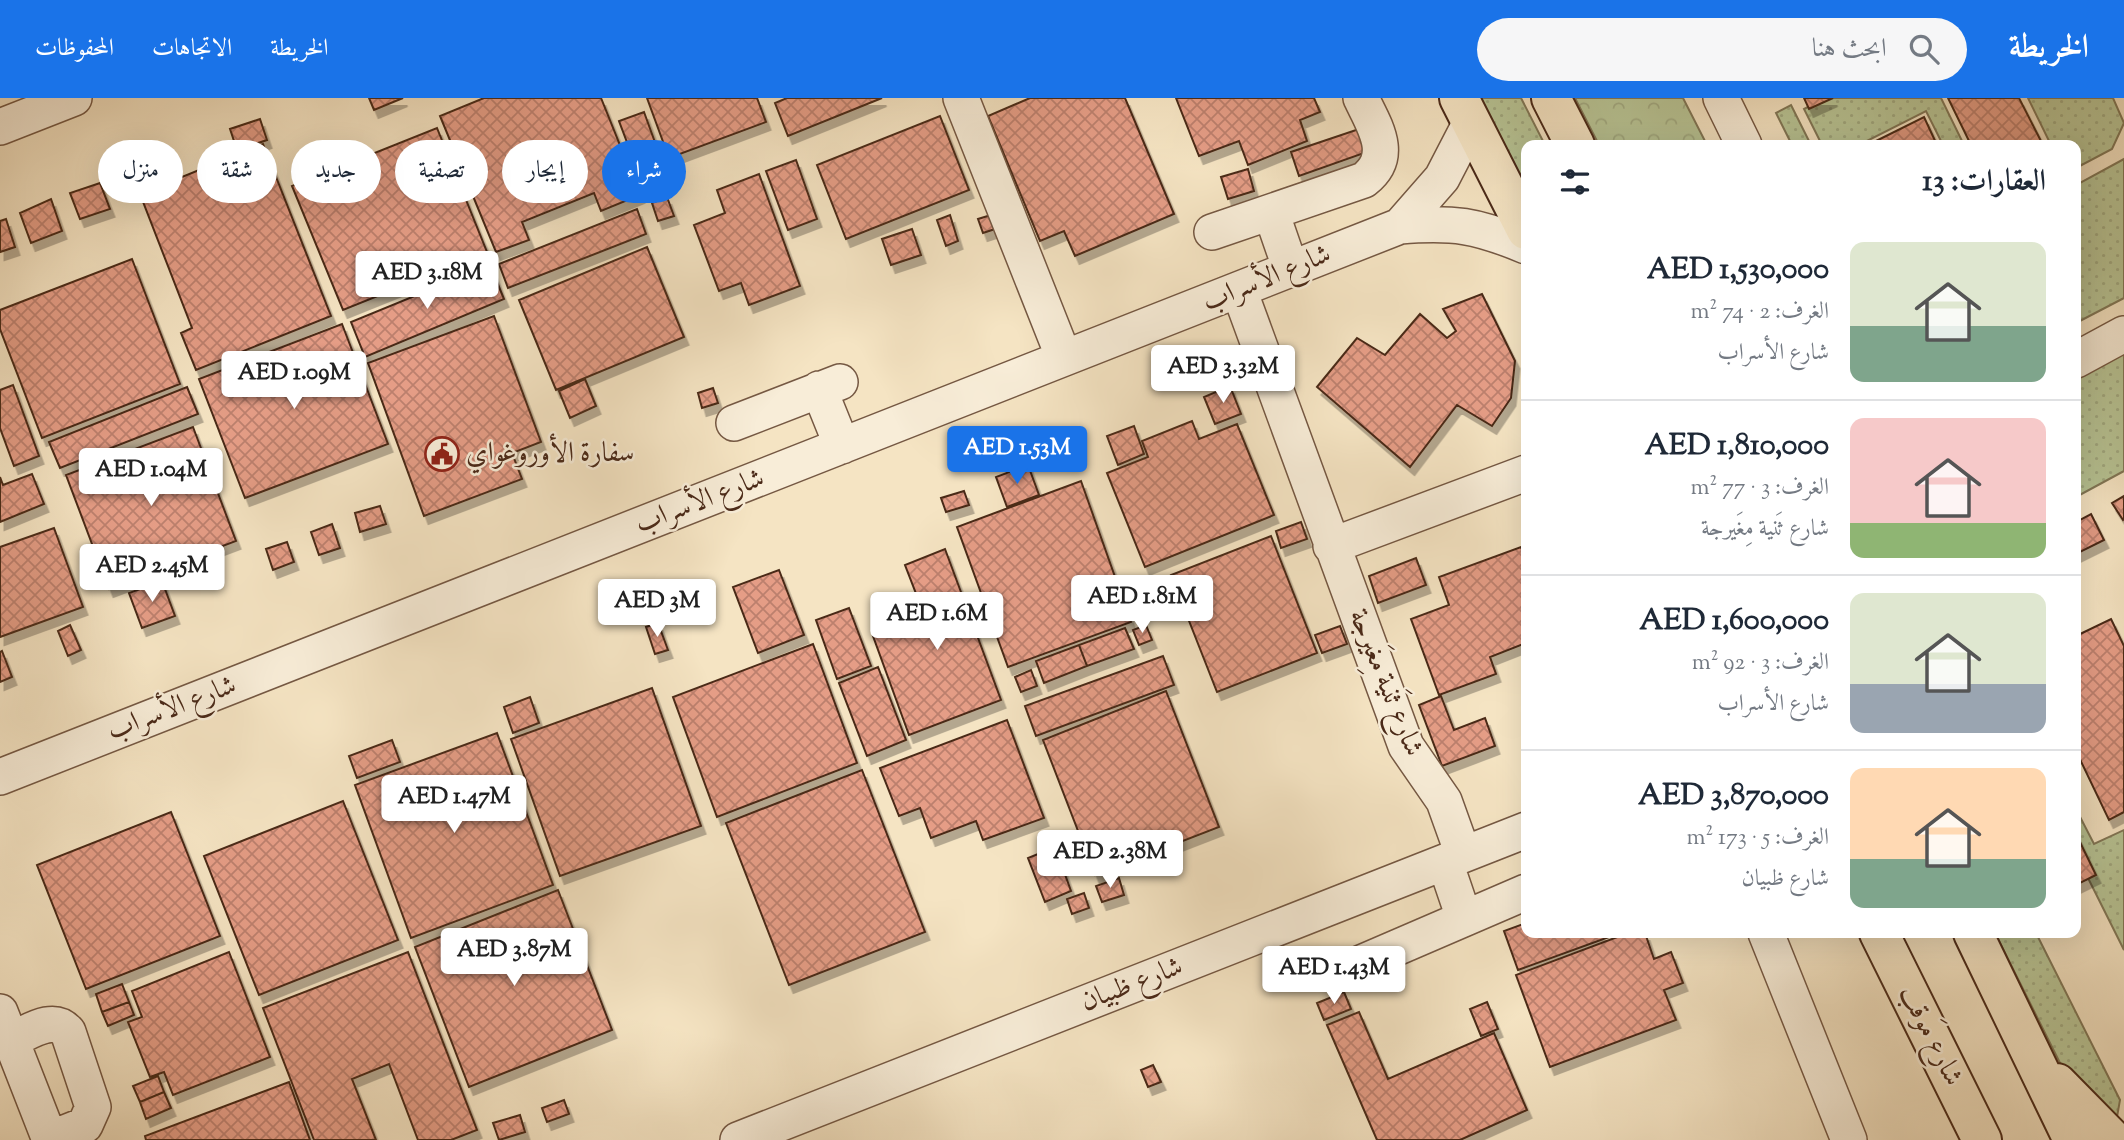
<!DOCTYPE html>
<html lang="ar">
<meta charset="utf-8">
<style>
:root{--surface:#fff;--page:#f6f6f7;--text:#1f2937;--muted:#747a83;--line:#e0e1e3;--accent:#1a73e8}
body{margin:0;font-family:"Sorts Mill Goudy",Amiri,serif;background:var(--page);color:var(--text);direction:rtl;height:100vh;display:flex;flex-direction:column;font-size:26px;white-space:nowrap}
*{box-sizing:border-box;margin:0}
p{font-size:23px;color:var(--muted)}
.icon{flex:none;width:38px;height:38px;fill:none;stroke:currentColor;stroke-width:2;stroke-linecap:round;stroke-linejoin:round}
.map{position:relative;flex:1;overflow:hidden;direction:ltr}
.sheet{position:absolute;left:1521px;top:42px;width:560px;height:798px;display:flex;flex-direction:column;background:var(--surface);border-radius:14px;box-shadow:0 7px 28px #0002;direction:rtl}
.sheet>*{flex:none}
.top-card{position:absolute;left:21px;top:42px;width:665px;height:63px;direction:rtl;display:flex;gap:14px}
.price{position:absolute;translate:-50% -60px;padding:0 16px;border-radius:7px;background:#fff;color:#222;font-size:23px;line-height:46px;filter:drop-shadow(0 2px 4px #0008)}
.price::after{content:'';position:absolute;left:50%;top:42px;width:21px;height:16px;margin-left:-10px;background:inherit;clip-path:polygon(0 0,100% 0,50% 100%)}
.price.selected{background:var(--accent);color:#fff}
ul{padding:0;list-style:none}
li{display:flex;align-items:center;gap:21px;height:175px;padding:0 35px}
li+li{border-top:2px solid var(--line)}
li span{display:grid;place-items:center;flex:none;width:196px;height:140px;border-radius:14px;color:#555}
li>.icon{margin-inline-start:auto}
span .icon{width:84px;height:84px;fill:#fffc;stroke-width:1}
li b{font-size:30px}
h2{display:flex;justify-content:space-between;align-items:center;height:84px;padding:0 35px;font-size:30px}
.tag{padding:0 24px;border-radius:32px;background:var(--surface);box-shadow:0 7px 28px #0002;font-size:24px;line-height:63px}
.tag.selected{background:var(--accent);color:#fff}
header{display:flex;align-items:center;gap:42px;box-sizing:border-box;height:98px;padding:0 35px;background:var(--accent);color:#fff}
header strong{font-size:33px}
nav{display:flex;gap:38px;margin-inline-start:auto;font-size:24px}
.search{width:490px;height:63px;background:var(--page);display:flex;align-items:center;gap:18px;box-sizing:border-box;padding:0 24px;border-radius:38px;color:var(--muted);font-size:26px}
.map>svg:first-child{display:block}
.grass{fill:url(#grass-dots);stroke:#817757;stroke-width:2}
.forest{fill:url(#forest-crowns);stroke:#817757;stroke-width:2}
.building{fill:url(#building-cross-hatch);stroke:#4a2918;stroke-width:2;filter:url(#shadow)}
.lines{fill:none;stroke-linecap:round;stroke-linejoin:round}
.minor-casing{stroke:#755843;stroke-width:38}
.major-casing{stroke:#4a2918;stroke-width:42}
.minor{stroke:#f8edd8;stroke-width:35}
.major{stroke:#f5e4c3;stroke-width:38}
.labels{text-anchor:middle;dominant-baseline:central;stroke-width:5;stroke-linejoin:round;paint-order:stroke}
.street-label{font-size:28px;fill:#4a2918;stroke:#f8edd8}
.poi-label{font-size:28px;fill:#4a2918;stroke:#f8edd8;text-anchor:start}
</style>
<header>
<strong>الخريطة</strong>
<div class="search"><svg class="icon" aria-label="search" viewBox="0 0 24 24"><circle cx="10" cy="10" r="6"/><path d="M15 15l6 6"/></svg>ابحث هنا</div>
<nav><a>الخريطة</a><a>الاتجاهات</a><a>المحفوظات</a></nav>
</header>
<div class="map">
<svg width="2124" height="1042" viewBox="0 0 2124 1042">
<defs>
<pattern id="grass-dots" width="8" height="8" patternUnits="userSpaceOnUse" patternTransform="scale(1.75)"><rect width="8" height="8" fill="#b8c596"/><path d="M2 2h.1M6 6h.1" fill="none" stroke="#a0a981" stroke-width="1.8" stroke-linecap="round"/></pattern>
<pattern id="forest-crowns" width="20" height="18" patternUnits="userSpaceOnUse" patternTransform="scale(1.75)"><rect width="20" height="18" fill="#b8c596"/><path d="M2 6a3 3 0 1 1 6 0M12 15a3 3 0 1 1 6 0" fill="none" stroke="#a0a981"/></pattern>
<pattern id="building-cross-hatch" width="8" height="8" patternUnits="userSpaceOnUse" patternTransform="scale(1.75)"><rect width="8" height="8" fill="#e59d86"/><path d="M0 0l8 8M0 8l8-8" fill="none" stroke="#bc806d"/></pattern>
<filter id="shadow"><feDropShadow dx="4.5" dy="8" stdDeviation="0" flood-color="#0004"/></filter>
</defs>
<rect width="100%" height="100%" fill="#f5e4c3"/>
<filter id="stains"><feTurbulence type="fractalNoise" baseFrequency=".00286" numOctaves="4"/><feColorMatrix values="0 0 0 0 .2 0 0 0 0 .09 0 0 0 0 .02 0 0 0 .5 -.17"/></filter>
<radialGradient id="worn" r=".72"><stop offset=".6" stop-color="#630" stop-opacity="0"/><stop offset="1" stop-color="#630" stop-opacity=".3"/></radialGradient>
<path class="grass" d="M1479,0H1521L1545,47H1526V93Z
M1825,0H1941L1964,47H1943L1926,13L1859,47H1822L1804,11Z
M2028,0H2113L2124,25L2112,51L2076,70V47H2051Z
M1791,7L1811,47H1792L1776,15Z
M2124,61V200L2076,225V87Z
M2124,235V373L2076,399V261Z
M2076,711L2094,746L2124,732V852L2076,756Z
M1995,835H2036L2120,1002L2117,1019L2086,1017Z"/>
<path class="forest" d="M1575,0H1683L1707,47H1599Z"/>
<path class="building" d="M369,0H403L374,12Z
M484,0H601L640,97L601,113L594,95L522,124L529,142L496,154L440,18Z
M647,0H757L766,24L669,60Z
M787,0H882L788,38L775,5Z
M1030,0H1125L1174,116L1075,158L1064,133L1040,143L988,18Z
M1176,0H1314L1320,14L1300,22L1307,43L1248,67L1239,43L1199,58Z
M1804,0H1833L1809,11Z
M1948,0H2019L2043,47H1971Z
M644,14L669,83L645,92L619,23Z
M940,18L969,92L846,141L817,67Z
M1924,19L1937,47H1868Z
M260,21L267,42L237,52L230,31Z
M437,30L487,154L343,212L292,88Z
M1359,31L1367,54L1299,78L1291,54Z
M263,46L331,218L196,272L181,235L192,230L140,96Z
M796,62L817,121L788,132L766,73Z
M148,64L154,79L140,84L134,69Z
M1248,71L1254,93L1228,101L1221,79Z
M759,76L800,188L749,207L741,185L719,193L694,127L725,115L717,92Z
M100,85L110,111L80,121L70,95Z
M667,99L674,118L658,123L652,105Z
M51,101L62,133L31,145L20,115Z
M637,111L646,136L508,190L499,166Z
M950,117L958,143L946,148L937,122Z
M991,117L995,131L983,135L978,121Z
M6,121L15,149L0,154V123Z
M912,131L921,157L891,167L882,141Z
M647,149L684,239L556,292L519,202Z
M132,161L180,286L42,340L0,231V212Z
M490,167L504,201L365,259L351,224Z
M1482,196L1515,263L1511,300L1492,328L1457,307L1410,369L1317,289L1357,240L1385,257L1420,216L1447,240L1456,233L1443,211Z
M494,218L541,344L512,355L522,381L424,418L368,265Z
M342,226L388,346L245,400L199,281Z
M585,281L596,308L570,320L559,293Z
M13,287L39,358L14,368L0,330V292Z
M1230,288L1241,316L1215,326L1204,299Z
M187,289L198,316L60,370L49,344Z
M713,290L718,305L702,310L698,295Z
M1192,323L1199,341L1237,326L1274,417L1145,469L1107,375L1148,359L1142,343Z
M1134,328L1144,356L1118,367L1107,338Z
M193,329L236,443L109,491L66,377Z
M1028,367L1039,397L1007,409L996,379Z
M32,376L44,406L0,424V379L3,387Z
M1081,383L1131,524L1008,569L957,429Z
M964,393L969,407L946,414L941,400Z
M2124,398V421L2123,422L2112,405Z
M380,408L386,426L360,434L355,415Z
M2091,416L2104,442L2076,456V424Z
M1301,424L1307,441L1281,450L1276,433Z
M332,426L340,450L319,457L311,434Z
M54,430L83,509L0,539V449Z
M1271,438L1317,555L1217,594L1171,477Z
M287,444L294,464L273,472L266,451Z
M1521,449L1526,463V545L1490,559L1496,576L1439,597L1411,521L1449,507L1439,479Z
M945,451L1001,602L909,637L873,538L925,519L905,467Z
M1416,460L1426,487L1378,505L1369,478Z
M779,472L804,537L758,555L733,489Z
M162,483L175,518L142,530L129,495Z
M849,510L871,568L837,581L816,522Z
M2111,521L2124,548V714L2109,722L2076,653V538Z
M658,525L668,552L655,556L646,529Z
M70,527L81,552L68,558L58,533Z
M1146,527L1152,542L1139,547L1133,532Z
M1340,528L1347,546L1322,555L1315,537Z
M1125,530L1134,551L1087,568L1079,547Z
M813,546L857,665L717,719L673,599Z
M1079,547L1087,568L1044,585L1036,563Z
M2,553L12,579L0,584V554Z
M1163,558L1174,587L1036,638L1025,608Z
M878,569L906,642L867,658L839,585Z
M1031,572L1037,588L1021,594L1015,579Z
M652,590L701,728L560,778L511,641Z
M1166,593L1219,729L1095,777L1043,642Z
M1441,598L1454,632L1485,620L1495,648L1442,668L1419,607Z
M530,599L539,625L513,635L504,609Z
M1007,622L1044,720L983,742L976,723L931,740L920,710L899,718L880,670Z
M497,635L553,787L411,840L355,687Z
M392,642L400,664L357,680L349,658Z
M862,672L925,834L789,887L726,725Z
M343,703L398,842L259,897L204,758Z
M171,714L220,838L86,891L37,767Z
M2076,736L2096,777L2076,787Z
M1055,749L1071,793L1045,804L1028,760Z
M1119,780L1124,797L1102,804L1096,788Z
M558,792L612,932L469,989L415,849Z
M1084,795L1089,810L1072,816L1067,801Z
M1526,825V835H1620L1518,872L1504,833Z
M1628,835H1645L1654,861L1671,854L1683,885L1664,892L1676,922L1550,969L1516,877Z
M229,854L270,959L173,997L164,974L150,979L128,924L142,919L132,893Z
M408,854L477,1032L451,1042H418L389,966L352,981L376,1042H314L263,910Z
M122,886L129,904L102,914L96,896Z
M1344,894L1351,911L1324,922L1317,905Z
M129,904L134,917L108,928L102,914Z
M1487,904L1498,931L1481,938L1470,911Z
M1359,914L1388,981L1494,935L1527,1012L1460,1042H1377L1327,927Z
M1153,967L1161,984L1148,989L1141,972Z
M158,978L164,994L140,1004L133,988Z
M289,984L310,1042H146L145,1038Z
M164,994L171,1010L146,1021L140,1004Z
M564,1002L569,1016L547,1024L542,1010Z
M520,1017L525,1034L499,1042L493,1025Z"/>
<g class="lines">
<g class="minor-casing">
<path id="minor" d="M961,0L1064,260
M1721,0L1744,47
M0,29L74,0
M1271,114L1291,172
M1400,128L1442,80L1471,24
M1212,134L1364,82C1395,58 1375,29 1361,0
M1239,192L1406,648L1444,703L1463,756
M2076,262L2124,236
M819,291L842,348
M734,325L840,284
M1331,448L1526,375
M0,679L1400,128C1454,124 1476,127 1526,148
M1445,764L1464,820
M1766,835L1849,1042
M1338,875L1526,794
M0,914L50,1042
M11,942C28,935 53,916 68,934L93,1009L85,1027L50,1041
M738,1042L1526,732"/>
</g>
<g class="major-casing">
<path id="major" d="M1459,0L1526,132
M1551,0L1575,47
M1879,835L1982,1042
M1973,835L2073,1042
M2057,985L2113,1042"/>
</g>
<use href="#minor" class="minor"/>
<use href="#major" class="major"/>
</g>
<defs>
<g id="civic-ring" transform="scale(1.75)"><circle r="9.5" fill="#f8edd8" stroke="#8f2418" stroke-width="1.5"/><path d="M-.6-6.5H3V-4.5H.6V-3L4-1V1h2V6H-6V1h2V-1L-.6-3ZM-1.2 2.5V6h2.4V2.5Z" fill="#8f2418"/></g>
</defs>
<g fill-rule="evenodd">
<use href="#civic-ring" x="442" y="356"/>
</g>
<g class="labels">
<g class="street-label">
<text transform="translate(1267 181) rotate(-22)">شارع الأسراب</text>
<text transform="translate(700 404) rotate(-21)">شارع الأسراب</text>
<text transform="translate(1385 585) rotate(68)">شارع ثَنية مِغَيرجة</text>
<text transform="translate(172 611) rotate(-21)">شارع الأسراب</text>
<text transform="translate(1132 887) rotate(-21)">شارع ظبيان</text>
<text transform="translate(1930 938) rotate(63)">شارع مَوقب</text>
</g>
<g class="poi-label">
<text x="466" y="356">سفارة الأوروغواي</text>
</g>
</g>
<rect width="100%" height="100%" filter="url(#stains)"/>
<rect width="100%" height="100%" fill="url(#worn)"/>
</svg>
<b class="price" style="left:427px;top:213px">AED 3.18M</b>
<b class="price" style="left:1223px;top:307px">AED 3.32M</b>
<b class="price" style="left:294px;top:313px">AED 1.09M</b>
<b class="price selected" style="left:1017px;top:388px">AED 1.53M</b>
<b class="price" style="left:151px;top:410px">AED 1.04M</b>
<b class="price" style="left:152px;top:506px">AED 2.45M</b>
<b class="price" style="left:1142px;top:537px">AED 1.81M</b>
<b class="price" style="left:657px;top:541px">AED 3M</b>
<b class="price" style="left:937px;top:554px">AED 1.6M</b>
<b class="price" style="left:454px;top:737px">AED 1.47M</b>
<b class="price" style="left:1110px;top:792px">AED 2.38M</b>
<b class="price" style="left:514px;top:890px">AED 3.87M</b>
<b class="price" style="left:1334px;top:908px">AED 1.43M</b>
<div class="top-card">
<a class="tag selected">شراء</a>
<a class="tag">إيجار</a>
<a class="tag">تصفية</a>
<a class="tag">جديد</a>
<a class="tag">شقة</a>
<a class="tag">منزل</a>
</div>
<section class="sheet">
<h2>العقارات: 13<svg class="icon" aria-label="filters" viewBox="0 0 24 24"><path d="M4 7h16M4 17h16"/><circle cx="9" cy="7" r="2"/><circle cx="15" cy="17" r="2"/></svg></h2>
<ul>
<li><span style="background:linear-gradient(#dfe7d0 60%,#7fa58c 0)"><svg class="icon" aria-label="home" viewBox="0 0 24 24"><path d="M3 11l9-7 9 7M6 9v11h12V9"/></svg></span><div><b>AED 1,530,000</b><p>الغرف: 2 · 74 m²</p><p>شارع الأسراب</p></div></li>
<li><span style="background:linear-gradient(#f6c9c9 75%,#8fb573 0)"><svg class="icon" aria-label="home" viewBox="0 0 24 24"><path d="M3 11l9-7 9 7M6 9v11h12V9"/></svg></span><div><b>AED 1,810,000</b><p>الغرف: 3 · 77 m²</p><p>شارع ثَنية مِغَيرجة</p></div></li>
<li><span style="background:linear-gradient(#dfe7d0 65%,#9aa5b1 0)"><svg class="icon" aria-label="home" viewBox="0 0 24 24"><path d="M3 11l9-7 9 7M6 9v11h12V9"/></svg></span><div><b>AED 1,600,000</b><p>الغرف: 3 · 92 m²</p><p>شارع الأسراب</p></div></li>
<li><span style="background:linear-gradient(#ffd9b3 65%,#7fa58c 0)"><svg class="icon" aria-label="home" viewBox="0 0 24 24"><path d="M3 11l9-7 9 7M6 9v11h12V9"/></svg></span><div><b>AED 3,870,000</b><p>الغرف: 5 · 173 m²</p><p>شارع ظبيان</p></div></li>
</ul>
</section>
</div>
